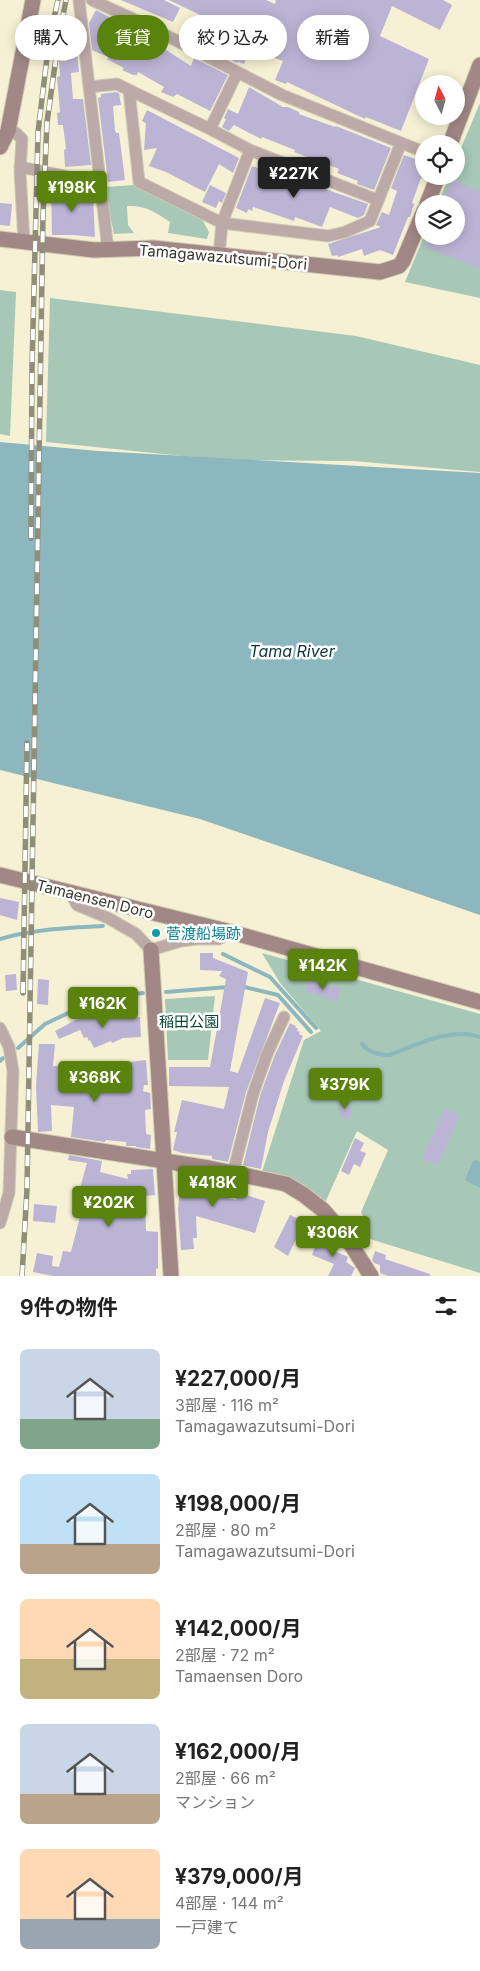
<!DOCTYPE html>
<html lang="ja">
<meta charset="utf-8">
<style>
:root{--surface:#fff;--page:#f6f6f6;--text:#222;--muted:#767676;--accent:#59830d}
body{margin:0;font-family:Inter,"Noto Sans JP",sans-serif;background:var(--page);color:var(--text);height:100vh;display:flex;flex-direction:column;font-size:19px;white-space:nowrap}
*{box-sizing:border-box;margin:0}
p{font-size:16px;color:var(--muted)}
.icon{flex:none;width:28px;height:28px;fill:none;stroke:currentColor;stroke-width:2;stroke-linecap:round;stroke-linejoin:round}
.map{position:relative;height:1276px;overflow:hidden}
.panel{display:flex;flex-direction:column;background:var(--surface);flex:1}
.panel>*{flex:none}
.guide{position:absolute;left:15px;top:15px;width:450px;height:45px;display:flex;gap:10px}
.needle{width:32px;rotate:354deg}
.fabs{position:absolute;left:415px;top:75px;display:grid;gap:10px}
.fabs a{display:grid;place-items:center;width:50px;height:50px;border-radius:50%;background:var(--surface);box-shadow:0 2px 12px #0003;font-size:25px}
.price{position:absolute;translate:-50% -42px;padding:0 11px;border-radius:5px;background:var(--accent);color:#fff;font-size:16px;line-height:32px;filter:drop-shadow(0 1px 2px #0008)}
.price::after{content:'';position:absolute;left:50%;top:30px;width:15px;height:11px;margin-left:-8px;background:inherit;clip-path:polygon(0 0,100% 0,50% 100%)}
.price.active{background:#222;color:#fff}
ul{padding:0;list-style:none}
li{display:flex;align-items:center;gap:15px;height:125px;padding:0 20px}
li span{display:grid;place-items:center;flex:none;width:140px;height:100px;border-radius:8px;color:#555}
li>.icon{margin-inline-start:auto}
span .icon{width:60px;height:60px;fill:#fffc;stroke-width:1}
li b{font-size:21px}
h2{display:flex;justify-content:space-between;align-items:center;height:60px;padding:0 20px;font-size:21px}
.tag{padding:0 18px;border-radius:22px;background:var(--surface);box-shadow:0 2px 12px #0003;font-size:18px;line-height:45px}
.tag.active{background:var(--accent);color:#fff}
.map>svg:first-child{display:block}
.green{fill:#a8c8b7}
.water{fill:#8cb7be}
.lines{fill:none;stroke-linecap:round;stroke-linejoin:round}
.stream{stroke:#8cb7be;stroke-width:4}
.building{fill:#bcb4d5}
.street-casing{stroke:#d0ccb2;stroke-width:13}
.secondary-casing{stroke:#d0ccb2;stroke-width:17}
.street{stroke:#bcaaa8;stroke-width:11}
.secondary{stroke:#a18785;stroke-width:15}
.rail-casing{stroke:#908d79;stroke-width:5.5}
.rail{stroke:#fff;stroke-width:4;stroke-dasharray:11;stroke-linecap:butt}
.culture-dot{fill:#0f9aa8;stroke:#fff;stroke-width:2}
.labels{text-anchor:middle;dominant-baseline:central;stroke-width:5;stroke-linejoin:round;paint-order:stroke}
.street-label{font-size:15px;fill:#39372c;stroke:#fff}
.culture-label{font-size:15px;fill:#0d838f;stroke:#fff;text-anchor:start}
.park-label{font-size:15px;fill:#054a31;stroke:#fff}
.water-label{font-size:16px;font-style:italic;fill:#0a353b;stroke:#fff}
</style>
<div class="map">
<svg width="480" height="1276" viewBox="0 0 480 1276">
<rect width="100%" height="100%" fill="#f6f1d4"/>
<path class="green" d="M480,103V298L405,282L424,236H456V204H438L449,176H456V160Z
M134,185L202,219L209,232L207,239L168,233L170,222C156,212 144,205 127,206L128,225L134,233L114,234L104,187Z
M0,290L16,292L10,436L0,434Z
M50,298L356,336L480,365V472L353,461L222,460L46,442Z
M262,953L480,1014V1273L357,1235L363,1216L361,1212L388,1150L357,1131L325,1203L262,1172L304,1040L321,1031L280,983Z
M215,996L208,1060H168L165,999Z"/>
<path class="water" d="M0,442L98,451L480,473V915L200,819L0,770Z
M476,1160L480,1162V1188L465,1180L473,1161Z"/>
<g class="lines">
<path class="stream" d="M0,939C34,929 68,928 103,926
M223,954L270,977L316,1028
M240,986L278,995L311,1032
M166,992L228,987
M362,1044C368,1052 379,1055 389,1055C416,1045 451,1027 480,1037
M18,1048L45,1024L85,1005L107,997L143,993
M0,1061L3,1058"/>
</g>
<path class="building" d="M121,0H164L180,8L173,22Z
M169,0H266L275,4L276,0H443L452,5L440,30L392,6L380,36L429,59L401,131L366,117L365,119L287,82L286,84L275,80L283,61L250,49L244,64L238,62L237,63L188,38L200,15Z
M96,10L143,35L191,66L194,58L228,75L210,111L177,94L173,97L161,92L164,87L138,72L137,75H133L122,70L124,68L107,59L108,57L92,50L89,23Z
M75,31L79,72L71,73L73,99H83L91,165L65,167L64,150L66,149L63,125H58L57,113L60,112L57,77L60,76L59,61H67L64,36L58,33Z
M249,87L283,107H288L299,112V114L335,127L336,126L391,148L374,190L357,184L358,181L337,173L339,169L294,152L295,150L262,137L261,139L234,125L229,131L222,127L226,119L224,118L228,109L238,114Z
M116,92L119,93L121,105L113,106L115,130L116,133H119L125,180L108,182L98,98L101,97V94Z
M147,110L239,158L233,173L219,164L205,192L166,172L149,166L157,148L144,150L146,123L142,121Z
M404,155L424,162V179L421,178L412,203L414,204L410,217H408L393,255L380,250L364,256L362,249L338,257V255L332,256L328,244L381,227L376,225L382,212L389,215L397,191L391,188Z
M252,166L298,183L299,180L368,204L364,215L358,218L330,207L322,227L295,217L294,221L253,207L252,211L248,209L247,213L236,208Z
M452,180L480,191V269L425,247L429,236H456V204H442Z
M210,185L226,193L222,203L219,201L216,208L202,202Z
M70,186L72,187V194L93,196L95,237L73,235H52L51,187Z
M0,203L12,204L10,226L0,225Z
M0,898L19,902L17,920L0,915Z
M200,953H213V958L248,972L230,1071L238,1073L265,998L280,1003L246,1092L228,1162L212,1159V1156L182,1153L173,1150L177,1132H174L182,1100L224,1109L229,1087L169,1086V1067H210L226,979L219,976L222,971L200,970Z
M16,974L17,990L6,991L5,975Z
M38,979L49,980L48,1005L37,1004Z
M309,980L340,989L337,1002L305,991Z
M114,1013L117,1018L140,1017L141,1037L123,1038L112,1043L111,1041L94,1048L90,1040L89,1041L87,1037L84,1038L80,1030L59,1039L55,1031L85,1015L90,1014L92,1018L101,1014L102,1018Z
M290,1023L296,1026L295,1027L298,1029L297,1031L300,1032L299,1034L303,1036L284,1081L268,1132L261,1169L243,1165L260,1096L274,1057Z
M39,1044H55L53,1066L69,1067L68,1082L126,1086L125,1073L128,1072V1062L146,1060L148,1085H144L143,1091L150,1093L151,1109L145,1110L146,1134L151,1135L150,1149L136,1147V1146H126V1142L106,1140L105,1142L71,1137L74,1107L51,1105L52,1131L38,1132L36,1086Z
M349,1101L352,1117L341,1119L339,1103Z
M444,1109L460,1115L438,1165L422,1159Z
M355,1138L364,1143L360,1151L366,1153L360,1167L354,1164L349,1175L341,1171Z
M69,1155L102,1161L100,1172L128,1179L127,1174H131V1170L153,1169L155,1195L145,1196L146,1231L158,1232V1268L156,1269V1276H53L33,1272L37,1253L53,1256L52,1266L59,1267L63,1251L71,1252L85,1197L78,1195L87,1163L68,1160Z
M181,1173L220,1180L217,1195L236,1200L237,1195L242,1197L243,1194L265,1201L255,1233L196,1216L197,1238H193L194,1249L181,1250L178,1210Z
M34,1204L57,1206L55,1223L33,1221Z
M290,1215L307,1223L301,1236L298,1235L288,1256L274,1247Z
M319,1236L335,1242L332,1250L348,1257L346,1262L355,1268L351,1276H328L334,1264L312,1255Z
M375,1251L386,1255L385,1259L430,1274V1276H388L380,1273V1265L374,1263L372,1260Z"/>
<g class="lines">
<g class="street-casing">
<path id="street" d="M79,0L108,250
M92,0L144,24L282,95L424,152
M237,73L210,129L129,90L139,182L222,223L328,236L345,232L370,221L401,143
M89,87L117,84L129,90
M210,129L250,150
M8,131L16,133L22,139L20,171L24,242
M20,167L65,176L101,190
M219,255L222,223L250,150L378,200
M71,894L77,905L108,918L136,934L151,950L181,941L197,939H219L231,932
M0,1028L9,1047L13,1071L9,1193L0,1223
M233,1173L253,1094L267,1054L284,1017"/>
</g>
<g class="secondary-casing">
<path id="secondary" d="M450,144L480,65
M0,147L8,131L33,0
M427,204L438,176
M0,239L94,250L153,248L380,272L399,266L403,261L424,211
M0,875L231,932L480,1002
M151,950L171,1276
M12,1137L209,1168L286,1184L304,1195L323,1210L345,1235L371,1276"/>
</g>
<use href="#street" class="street"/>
<use href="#secondary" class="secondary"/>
<g class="rail-casing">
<path id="rail" d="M31,538L32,367L38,132L49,41L58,0
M23,993L27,743
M22,1276L27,1189L43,216L47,122L59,36L66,0"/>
</g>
<use href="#rail" class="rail"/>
</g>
<circle class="culture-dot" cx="156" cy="933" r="5"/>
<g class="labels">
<g class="street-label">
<text transform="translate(223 257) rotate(5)">Tamagawazutsumi-Dori</text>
<text transform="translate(95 899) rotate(14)">Tamaensen Doro</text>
</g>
<g class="culture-label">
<text x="166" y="933">菅渡船場跡</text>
</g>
<g class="park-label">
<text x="189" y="1021">稲田公園</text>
</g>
<g class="water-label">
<text x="292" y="651">Tama River</text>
</g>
</g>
</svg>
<div class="fabs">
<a><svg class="needle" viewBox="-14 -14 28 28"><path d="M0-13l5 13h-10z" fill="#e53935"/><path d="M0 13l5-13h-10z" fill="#767676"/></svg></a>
<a><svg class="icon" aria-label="locate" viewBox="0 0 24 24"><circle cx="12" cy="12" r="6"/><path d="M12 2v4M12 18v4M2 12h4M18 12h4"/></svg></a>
<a><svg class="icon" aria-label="layers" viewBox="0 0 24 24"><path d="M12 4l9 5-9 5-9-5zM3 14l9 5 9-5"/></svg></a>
</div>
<b class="price active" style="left:294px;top:199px">¥227K</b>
<b class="price" style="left:72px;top:213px">¥198K</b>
<b class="price" style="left:323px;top:991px">¥142K</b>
<b class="price" style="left:103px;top:1029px">¥162K</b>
<b class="price" style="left:95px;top:1103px">¥368K</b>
<b class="price" style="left:345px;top:1110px">¥379K</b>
<b class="price" style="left:213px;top:1208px">¥418K</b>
<b class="price" style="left:109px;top:1228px">¥202K</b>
<b class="price" style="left:333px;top:1258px">¥306K</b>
<div class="guide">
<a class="tag">購入</a>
<a class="tag active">賃貸</a>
<a class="tag">絞り込み</a>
<a class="tag">新着</a>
</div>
</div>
<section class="panel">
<h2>9件の物件<svg class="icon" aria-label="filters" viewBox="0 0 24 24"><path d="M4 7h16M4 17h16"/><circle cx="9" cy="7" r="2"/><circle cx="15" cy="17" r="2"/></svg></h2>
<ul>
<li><span style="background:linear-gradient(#c9d6e8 70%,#7fa58c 0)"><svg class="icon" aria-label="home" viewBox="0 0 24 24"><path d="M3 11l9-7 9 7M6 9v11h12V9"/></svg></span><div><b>¥227,000/月</b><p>3部屋 · 116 m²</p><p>Tamagawazutsumi-Dori</p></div></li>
<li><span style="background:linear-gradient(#bfe0f5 70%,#b9a48a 0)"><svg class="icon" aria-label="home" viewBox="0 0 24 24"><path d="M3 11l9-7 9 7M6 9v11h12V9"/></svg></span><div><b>¥198,000/月</b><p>2部屋 · 80 m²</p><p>Tamagawazutsumi-Dori</p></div></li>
<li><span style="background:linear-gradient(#ffd9b3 60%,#c2b280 0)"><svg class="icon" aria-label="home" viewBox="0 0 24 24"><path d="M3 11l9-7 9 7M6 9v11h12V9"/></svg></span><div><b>¥142,000/月</b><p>2部屋 · 72 m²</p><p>Tamaensen Doro</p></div></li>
<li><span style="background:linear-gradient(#c9d6e8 70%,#b9a48a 0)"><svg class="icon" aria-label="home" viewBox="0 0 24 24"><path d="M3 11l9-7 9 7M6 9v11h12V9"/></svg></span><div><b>¥162,000/月</b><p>2部屋 · 66 m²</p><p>マンション</p></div></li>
<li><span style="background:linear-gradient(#ffd9b3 70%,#9aa5b1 0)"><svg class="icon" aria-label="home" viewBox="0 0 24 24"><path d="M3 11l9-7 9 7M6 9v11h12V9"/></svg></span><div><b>¥379,000/月</b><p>4部屋 · 144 m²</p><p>一戸建て</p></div></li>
</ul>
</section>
